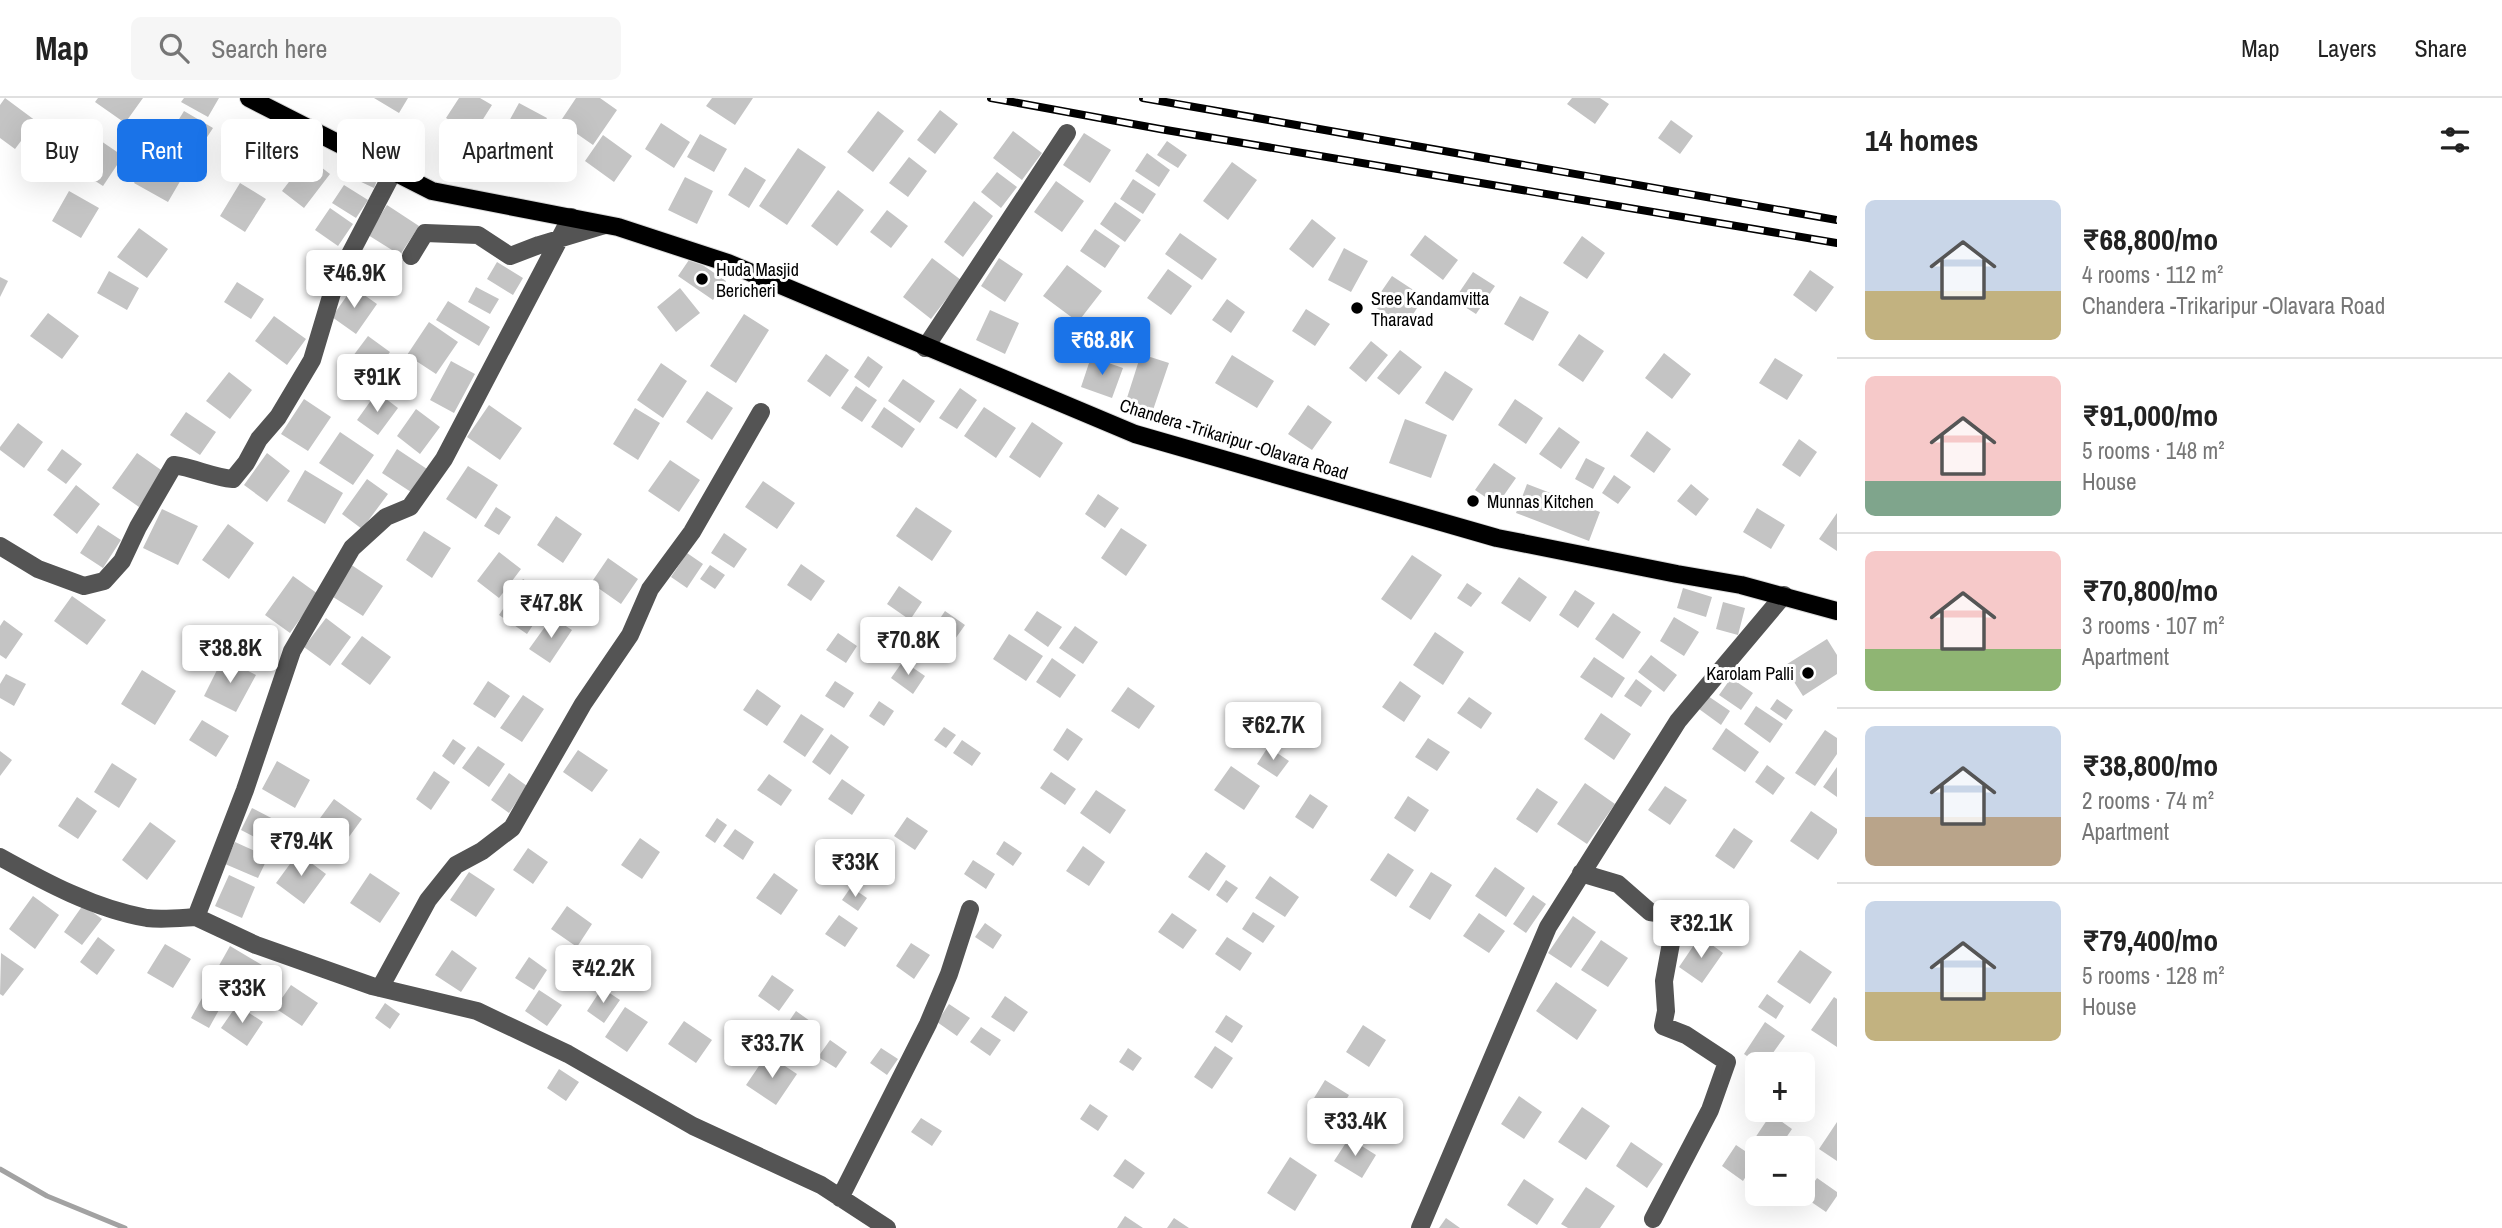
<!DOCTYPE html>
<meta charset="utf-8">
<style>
:root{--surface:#fff;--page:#f6f6f6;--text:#222;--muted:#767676;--line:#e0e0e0;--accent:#1a73e8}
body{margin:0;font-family:"Archivo Narrow",sans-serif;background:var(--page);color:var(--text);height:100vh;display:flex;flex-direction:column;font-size:26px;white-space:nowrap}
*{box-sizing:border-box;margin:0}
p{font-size:23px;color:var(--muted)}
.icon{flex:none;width:38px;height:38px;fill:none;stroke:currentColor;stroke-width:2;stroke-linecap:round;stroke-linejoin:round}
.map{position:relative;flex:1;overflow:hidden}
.drawer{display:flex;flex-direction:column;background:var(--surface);width:665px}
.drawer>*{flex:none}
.hud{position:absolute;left:21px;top:21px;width:665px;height:63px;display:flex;gap:14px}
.fabs{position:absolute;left:1745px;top:954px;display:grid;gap:14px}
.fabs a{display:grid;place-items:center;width:70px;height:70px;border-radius:10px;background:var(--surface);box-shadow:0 7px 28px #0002;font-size:35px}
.price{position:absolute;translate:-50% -60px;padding:0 16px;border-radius:7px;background:#fff;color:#222;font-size:23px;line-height:46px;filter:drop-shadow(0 2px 4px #0008)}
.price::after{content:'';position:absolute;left:50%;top:42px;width:21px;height:16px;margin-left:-10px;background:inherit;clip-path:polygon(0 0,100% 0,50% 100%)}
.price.on{background:var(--accent);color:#fff}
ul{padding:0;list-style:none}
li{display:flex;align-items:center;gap:21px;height:175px;padding:0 28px}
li+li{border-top:2px solid var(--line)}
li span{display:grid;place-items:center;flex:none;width:196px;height:140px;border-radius:10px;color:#555}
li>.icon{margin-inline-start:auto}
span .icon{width:84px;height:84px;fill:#fffc;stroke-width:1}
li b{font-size:30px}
h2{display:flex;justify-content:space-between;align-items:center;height:84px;padding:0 28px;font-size:30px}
.pill{padding:0 24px;border-radius:10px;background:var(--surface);box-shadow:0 7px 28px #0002;font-size:24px;line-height:63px}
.pill.on{background:var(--accent);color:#fff}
header{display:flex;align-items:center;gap:42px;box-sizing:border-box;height:98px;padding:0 35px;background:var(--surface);border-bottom:2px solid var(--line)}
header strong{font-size:33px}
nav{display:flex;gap:38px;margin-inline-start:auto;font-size:24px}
.search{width:490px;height:63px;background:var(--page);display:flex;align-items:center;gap:18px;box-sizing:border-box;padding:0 24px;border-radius:10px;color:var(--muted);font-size:26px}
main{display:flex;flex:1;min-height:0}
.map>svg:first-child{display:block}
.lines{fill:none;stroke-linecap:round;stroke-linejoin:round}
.stream{stroke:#a2a2a2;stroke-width:5}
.building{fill:#c4c4c4}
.major-casing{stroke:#dbdbdb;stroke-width:20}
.minor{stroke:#545454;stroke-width:18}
.major{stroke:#000;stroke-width:18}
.rail-casing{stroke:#000;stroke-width:8}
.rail{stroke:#fff;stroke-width:5;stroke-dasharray:16;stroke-linecap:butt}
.poi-dot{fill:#000;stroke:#fff;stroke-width:2.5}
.labels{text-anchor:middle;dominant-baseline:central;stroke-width:6;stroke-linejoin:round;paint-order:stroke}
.poi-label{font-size:18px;fill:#000;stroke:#fff;text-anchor:start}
.street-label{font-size:18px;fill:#000;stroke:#fff}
</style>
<header>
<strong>Map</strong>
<div class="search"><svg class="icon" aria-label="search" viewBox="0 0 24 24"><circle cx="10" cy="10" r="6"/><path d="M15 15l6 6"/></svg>Search here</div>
<nav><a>Map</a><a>Layers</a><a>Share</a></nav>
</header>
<main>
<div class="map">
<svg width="1837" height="1130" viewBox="0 0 1837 1130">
<rect width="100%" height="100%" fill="#fff"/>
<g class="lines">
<path class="stream" d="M0,1071L47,1098L125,1130"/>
</g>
<path class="building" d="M5,0L36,23L15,51L0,40V7Z
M98,0H143L125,25L95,4Z
M184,0H219L208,19L181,4Z
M374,0H408L399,15Z
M459,0H480L492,7L473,37L446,20Z
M576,0H600L617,12L593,47L560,24Z
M712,0H753L735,27L706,8Z
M1572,0H1600L1609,6L1595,26L1567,6Z
M519,5L547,20L531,50L503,34Z
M940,12L958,26L935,56L917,42Z
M184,13L213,30L196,56L168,39Z
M878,13L904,33L873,74L847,54Z
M1671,22L1693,38L1680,56L1658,40Z
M661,25L690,44L674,70L645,51Z
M1013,33L1042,55L1022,82L993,60Z
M1084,35L1111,52L1090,85L1063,67Z
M548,36L577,50L564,78L534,64Z
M700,36L727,51L714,74L687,59Z
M603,37L632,58L614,84L585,63Z
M98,41L123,58L103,88L78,72Z
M1167,43L1187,57L1178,70L1157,57Z
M155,49L189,68L168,104L134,85Z
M798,50L826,69L787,127L759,108Z
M1147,55L1170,72L1159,89L1135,73Z
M308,59L330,76L304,110L282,93Z
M909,59L927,73L908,99L889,85Z
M349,61L380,75L374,90L342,75Z
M1232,64L1257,82L1228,122L1203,103Z
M745,69L766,82L749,110L728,97Z
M997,74L1017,89L1001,110L981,94Z
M685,79L713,93L697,126L668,112Z
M1133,81L1156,96L1143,116L1120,101Z
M1056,83L1084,103L1062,134L1034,114Z
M240,85L266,101L245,134L220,118Z
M344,87L368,102L356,120L332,105Z
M838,92L864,112L837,148L811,128Z
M69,93L99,110L81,140L52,123Z
M974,103L993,118L963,159L944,144Z
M1115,104L1141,122L1125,144L1100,126Z
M387,107L419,128L400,157L368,137Z
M330,110L353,126L338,148L315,132Z
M887,112L908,128L891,150L870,134Z
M1312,121L1336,140L1313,170L1289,151Z
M139,130L168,151L147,180L117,159Z
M1095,131L1120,148L1105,170L1080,153Z
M1180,135L1217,161L1202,182L1165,156Z
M1425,137L1458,162L1443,182L1410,157Z
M1582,138L1605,155L1587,181L1563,165Z
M1344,150L1368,163L1351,194L1328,182Z
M691,159L726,183L713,202L678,178Z
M932,160L961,182L931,221L903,199Z
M999,160L1023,176L1005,204L981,188Z
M497,164L523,180L513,197L487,181Z
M1067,167L1102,193L1078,224L1043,198Z
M1168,171L1192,188L1171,217L1147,200Z
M1810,172L1834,189L1816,214L1793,197Z
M109,173L139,190L127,212L97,195Z
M1473,174L1495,188L1476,216L1454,202Z
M1392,178L1424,199L1405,229L1372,207Z
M0,179L8,183L0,199Z
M237,184L264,201L251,221L224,204Z
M353,189L377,206L356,236L332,219Z
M476,189L499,201L490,216L468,204Z
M680,190L700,215L676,234L657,209Z
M1520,198L1549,214L1533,243L1504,226Z
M1227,201L1245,214L1231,235L1212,222Z
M448,203L490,229L479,248L436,222Z
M1306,211L1330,226L1315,248L1292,233Z
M990,212L1019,225L1005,256L976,242Z
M48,215L79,238L62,261L30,238Z
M744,216L769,232L736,285L710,268Z
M274,218L306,241L287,267L255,243Z
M429,224L458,244L436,276L407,257Z
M1579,236L1604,253L1583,284L1558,267Z
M368,238L390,254L375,274L353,258Z
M1371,243L1388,257L1366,284L1349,270Z
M1400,252L1422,269L1399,297L1377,280Z
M1664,255L1691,276L1672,301L1645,280Z
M826,256L849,272L830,299L807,283Z
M1141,256L1169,265L1153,312L1126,303Z
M1232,257L1274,283L1257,310L1215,285Z
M868,258L883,269L869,290L854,279Z
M1091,259L1123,270L1112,300L1081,289Z
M1775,260L1803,277L1787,302L1759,285Z
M451,263L475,276L454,315L430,302Z
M661,265L687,283L663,320L637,302Z
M1445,273L1473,291L1453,323L1425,305Z
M229,274L252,292L230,321L206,303Z
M903,281L935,303L920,325L888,303Z
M856,288L877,302L862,324L841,310Z
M960,290L977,302L957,331L939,320Z
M707,293L733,310L712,342L686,324Z
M377,294L398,310L378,337L357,322Z
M304,301L331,319L308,353L281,336Z
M1515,301L1543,320L1526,346L1498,327Z
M489,307L522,330L500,362L467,339Z
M1308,307L1332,324L1312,352L1288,336Z
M884,309L915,331L902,350L871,329Z
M984,309L1016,330L996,360L964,338Z
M635,310L660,325L638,362L613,346Z
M416,311L440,329L420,356L397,338Z
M186,314L216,334L200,357L170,337Z
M1405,321L1447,337L1431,380L1389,365Z
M1032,324L1063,345L1040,380L1009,359Z
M18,325L43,344L24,370L0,352V349Z
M1559,329L1580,344L1561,371L1539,356Z
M1647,333L1671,351L1654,375L1630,358Z
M340,334L374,357L353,387L319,365Z
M1799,341L1817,354L1800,379L1782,367Z
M62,351L82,366L66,386L47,372Z
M397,351L427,371L411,394L382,375Z
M137,355L164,374L139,409L112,390Z
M267,355L290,373L267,404L244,387Z
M1586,360L1605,370L1593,391L1575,381Z
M670,362L700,382L679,414L648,393Z
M1494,365L1516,380L1497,407L1475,392Z
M468,368L498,387L476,421L446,401Z
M305,372L343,395L325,426L287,403Z
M1614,377L1631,389L1618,406L1602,395Z
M367,381L388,396L362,431L342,416Z
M763,383L795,405L777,431L745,409Z
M1527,386L1600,414L1589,443L1516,415Z
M1691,386L1709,401L1696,418L1677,403Z
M76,387L100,406L77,436L53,417Z
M1098,396L1119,410L1105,430L1085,416Z
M496,409L511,419L499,437L484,428Z
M916,409L952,433L932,463L896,438Z
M1757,410L1785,427L1771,451L1743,434Z
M162,411L198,428L178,467L143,450Z
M1837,415V453L1819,441Z
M556,418L582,436L563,465L537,447Z
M228,426L254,445L229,481L202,462Z
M98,427L121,442L103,470L80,455Z
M1121,430L1147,447L1126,478L1101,460Z
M424,433L451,450L432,480L406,462Z
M724,435L747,451L734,470L711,455Z
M499,454L521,471L499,500L477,483Z
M687,455L703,466L687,490L671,479Z
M1412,457L1442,477L1411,522L1381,501Z
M608,460L638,481L621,506L591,485Z
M350,466L383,488L363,518L330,497Z
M801,466L825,483L811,503L787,487Z
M710,467L725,477L715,491L700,481Z
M293,478L318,496L290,535L265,517Z
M1519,479L1547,499L1530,524L1501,505Z
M523,481L551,500L527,536L499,517Z
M1467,485L1482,495L1471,509L1457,500Z
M899,488L922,504L910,522L887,506Z
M1683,490L1712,499L1706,519L1677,510Z
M1575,492L1595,505L1578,530L1559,517Z
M72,498L106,522L87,547L54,523Z
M1723,504L1745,510L1738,537L1716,531Z
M945,513L965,527L948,551L928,538Z
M1037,513L1062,529L1048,549L1024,532Z
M1613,515L1641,534L1623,561L1595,541Z
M552,519L572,532L550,565L529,551Z
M1674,519L1699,534L1684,558L1660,543Z
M326,520L351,539L330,568L304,549Z
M4,522L23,536L6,561L0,557V528Z
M1075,528L1098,544L1083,566L1059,550Z
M1435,534L1464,554L1443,587L1413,567Z
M838,535L857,548L846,565L826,552Z
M1009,536L1043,558L1026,583L993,561Z
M362,538L391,559L370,587L341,566Z
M1827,541L1837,557V576L1803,598L1784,568Z
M1651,557L1677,577L1664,594L1638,574Z
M1594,559L1625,580L1612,600L1580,579Z
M223,560L256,577L236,614L204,598Z
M1052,560L1076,577L1060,600L1036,584Z
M903,563L925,578L913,596L891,580Z
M142,572L176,593L155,627L121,606Z
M6,576L26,586L14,608L0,600V586Z
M1731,580L1753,595L1741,612L1719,597Z
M1636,581L1652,593L1641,609L1624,598Z
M488,583L510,598L495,620L473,606Z
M835,583L854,595L844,610L825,598Z
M1400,583L1421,598L1404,624L1382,609Z
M1128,589L1155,608L1139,631L1111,613Z
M757,591L781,608L767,628L743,612Z
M523,597L544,611L522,644L500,630Z
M1708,598L1730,613L1721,627L1699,611Z
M1469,599L1492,615L1481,631L1457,615Z
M1777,601L1793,612L1786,622L1770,611Z
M879,603L894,613L884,628L869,618Z
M1756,608L1783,626L1770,645L1744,626Z
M1601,615L1631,636L1614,662L1584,641Z
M801,616L824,631L805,659L783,644Z
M202,622L229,638L216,659L189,642Z
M944,629L956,637L946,650L934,642Z
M1067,630L1083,641L1068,663L1053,652Z
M1726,630L1759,654L1745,674L1712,651Z
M1825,632L1837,640V656L1815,688L1795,675Z
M831,636L849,649L830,677L812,664Z
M1428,640L1450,654L1437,673L1415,659Z
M453,641L466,650L454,667L442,658Z
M962,642L981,655L972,668L953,655Z
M478,648L505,666L489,689L462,670Z
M1268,649L1289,663L1277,679L1257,666Z
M578,652L608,672L592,694L563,674Z
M0,653L12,662L0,678Z
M277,663L310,682L295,710L262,691Z
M112,665L137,681L119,710L94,694Z
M1767,667L1785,680L1773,697L1755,684Z
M1231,668L1260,688L1244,712L1214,692Z
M1837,669V699L1823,689Z
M434,673L450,684L431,712L416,701Z
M1051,674L1076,691L1065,707L1040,690Z
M509,675L527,688L509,715L491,702Z
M769,676L792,692L781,708L757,692Z
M842,681L865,697L852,717L828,701Z
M1585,685L1615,706L1587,746L1557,726Z
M1665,688L1687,702L1670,727L1648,712Z
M1537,690L1558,704L1537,735L1516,721Z
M1096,692L1126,712L1110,736L1080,715Z
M1310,696L1328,708L1313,731L1295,719Z
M1408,698L1429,712L1415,734L1394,720Z
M77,699L97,713L78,741L58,728Z
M334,701L362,721L343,747L315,727Z
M252,710L279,724L268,746L241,732Z
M1811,713L1837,731V735L1818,762L1790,743Z
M907,719L928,733L915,752L894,738Z
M717,720L727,727L715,745L705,738Z
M150,724L176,743L147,782L122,762Z
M1734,730L1753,743L1734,771L1715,758Z
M735,731L754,744L743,762L723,748Z
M640,740L660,754L642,781L621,767Z
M1004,743L1022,755L1013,768L996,756Z
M235,744L268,759L258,780L225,766Z
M1083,748L1105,764L1089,788L1066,773Z
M528,750L548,764L533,786L513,772Z
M1206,754L1226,768L1209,793L1188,779Z
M298,755L326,776L304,806L276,785Z
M1388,755L1414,772L1396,799L1370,782Z
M973,762L995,776L986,791L964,776Z
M1495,769L1525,790L1506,819L1475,798Z
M469,774L495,791L476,819L450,802Z
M1431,774L1452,787L1430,822L1409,809Z
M370,775L400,795L380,825L350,805Z
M774,775L798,792L781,817L756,800Z
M229,777L255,789L242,820L215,808Z
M1270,778L1299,799L1285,819L1255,800Z
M1226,782L1238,790L1227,805L1216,797Z
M851,789L867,800L858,813L842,802Z
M1533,797L1546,806L1526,835L1513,826Z
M33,798L59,817L35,851L9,831Z
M83,807L102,821L82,847L64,834Z
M567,808L592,826L577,849L551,831Z
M1253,814L1275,828L1263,845L1242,831Z
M1172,815L1197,832L1183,851L1158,834Z
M1479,815L1505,833L1489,855L1463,838Z
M839,817L858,830L845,849L825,836Z
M1573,818L1596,834L1571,870L1548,855Z
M985,825L1002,837L993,851L975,839Z
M1700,838L1723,855L1702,885L1679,869Z
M98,839L115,852L97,877L80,864Z
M1227,839L1252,855L1240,873L1215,856Z
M1601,842L1628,860L1608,889L1581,872Z
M911,845L930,857L914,881L896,868Z
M165,846L191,861L173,890L147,875Z
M230,848L262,867L244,899L212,880Z
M452,852L477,870L461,894L435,877Z
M1800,852L1832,874L1810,906L1777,884Z
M1,855L24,871L3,898L0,896Z
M529,859L547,872L534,892L515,880Z
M772,877L794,892L779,913L758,898Z
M1556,884L1597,912L1577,942L1536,913Z
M291,887L318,905L302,928L275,910Z
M602,890L620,902L604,925L587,913Z
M207,891L225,901L209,930L191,920Z
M539,892L562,907L547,928L525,913Z
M1767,896L1784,908L1776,921L1758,909Z
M1005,898L1028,914L1014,934L991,919Z
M1834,899L1837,901V949L1811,932Z
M385,905L400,916L390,931L375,920Z
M949,906L970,920L957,938L937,924Z
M237,907L263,924L247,948L221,930Z
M625,909L648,924L627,954L605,939Z
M796,913L817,928L802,950L781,935Z
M1226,917L1243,928L1232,945L1215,934Z
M684,923L712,942L696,965L668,946Z
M1765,924L1785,938L1765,966H1759L1744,956Z
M1363,927L1386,942L1369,969L1346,954Z
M981,929L1001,942L990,958L970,944Z
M830,942L847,954L836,970L818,959Z
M1215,948L1233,960L1212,991L1194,979Z
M881,950L898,961L887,977L870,965Z
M1128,950L1142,960L1133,973L1119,964Z
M767,956L797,976L776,1007L746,987Z
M559,971L579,984L566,1003L547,990Z
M1325,982L1349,997L1335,1020L1311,1005Z
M1519,998L1542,1014L1524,1041L1501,1026Z
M1090,1006L1108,1018L1098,1033L1080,1021Z
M1582,1009L1610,1028L1586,1062L1558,1044Z
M1771,1016L1792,1031L1779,1050H1769L1755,1040Z
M921,1020L942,1033L932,1048L911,1034Z
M1837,1024V1063L1819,1051Z
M1349,1040L1376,1057L1362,1080L1334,1063Z
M1631,1044L1663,1066L1647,1090L1616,1068Z
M1736,1047L1757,1061L1743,1083L1722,1068Z
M1290,1059L1317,1077L1295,1113L1267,1095Z
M1125,1061L1145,1075L1133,1091L1113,1078Z
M1817,1080L1837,1094V1098L1826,1114L1804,1099Z
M1524,1081L1554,1101L1537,1127L1507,1107Z
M1586,1089L1615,1108L1600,1130H1568L1561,1126Z
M1125,1118L1143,1130H1117Z
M1174,1120L1189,1130H1167Z
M1446,1120L1460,1130H1439Z"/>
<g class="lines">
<g class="major-casing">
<path id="major" d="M249,0L432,93L618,129L728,165L1135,336L1497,440L1677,476L1741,487L1837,513"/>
</g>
<path class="minor" d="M571,119L444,361L410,409L386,419L352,450L292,553L245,692L196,819L256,847L372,888L477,913L568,956L693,1028L821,1087L887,1130
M411,158L425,135L478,137L510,158L539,147L605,127
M925,250L1067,35
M0,448L38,471L84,488L104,483L122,463L138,429L174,367C195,370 212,379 233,381L246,365L259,341L278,319L312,262L335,185L393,74
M0,759C45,784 95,811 147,820C162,822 180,820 196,819
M1581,775L1618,786L1650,814L1676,818L1664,883L1666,913L1663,928L1686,937L1727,964L1710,1012L1653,1121
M380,890L428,802L456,767L482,753L512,730L583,606L630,537L650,491L692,434L761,314
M840,1100L928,926L949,876L970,811
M1420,1130L1548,829L1678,623L1784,497"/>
<use href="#major" class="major"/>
<g class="rail-casing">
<path id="rail" d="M991,0L1160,31L1837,145
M1143,0L1837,122"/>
</g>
<use href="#rail" class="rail"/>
</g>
<g class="poi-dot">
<circle cx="702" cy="181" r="7"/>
<circle cx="1357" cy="210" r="7"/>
<circle cx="1473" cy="403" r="7"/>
<circle cx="1808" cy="575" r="7"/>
</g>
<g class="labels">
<g class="poi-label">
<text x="716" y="171">Huda Masjid<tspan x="716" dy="21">Bericheri</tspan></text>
<text x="1371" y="200">Sree Kandamvitta<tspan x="1371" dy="21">Tharavad</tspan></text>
<text x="1487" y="403">Munnas Kitchen</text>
<text x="1794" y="575" text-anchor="end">Karolam Palli</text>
</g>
<g class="street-label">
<text transform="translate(1234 341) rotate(17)">Chandera -Trikaripur -Olavara Road</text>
</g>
</g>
</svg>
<div class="fabs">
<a>+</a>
<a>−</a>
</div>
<b class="price" style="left:354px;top:212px">₹46.9K</b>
<b class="price on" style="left:1102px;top:279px">₹68.8K</b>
<b class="price" style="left:377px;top:316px">₹91K</b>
<b class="price" style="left:551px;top:542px">₹47.8K</b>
<b class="price" style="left:908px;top:579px">₹70.8K</b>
<b class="price" style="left:230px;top:587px">₹38.8K</b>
<b class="price" style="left:1273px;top:664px">₹62.7K</b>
<b class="price" style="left:301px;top:780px">₹79.4K</b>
<b class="price" style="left:855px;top:801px">₹33K</b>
<b class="price" style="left:1701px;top:862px">₹32.1K</b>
<b class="price" style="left:603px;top:907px">₹42.2K</b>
<b class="price" style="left:242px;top:927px">₹33K</b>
<b class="price" style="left:772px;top:982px">₹33.7K</b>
<b class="price" style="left:1355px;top:1060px">₹33.4K</b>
<div class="hud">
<a class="pill">Buy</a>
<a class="pill on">Rent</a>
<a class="pill">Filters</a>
<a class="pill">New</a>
<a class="pill">Apartment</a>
</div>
</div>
<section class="drawer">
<h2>14 homes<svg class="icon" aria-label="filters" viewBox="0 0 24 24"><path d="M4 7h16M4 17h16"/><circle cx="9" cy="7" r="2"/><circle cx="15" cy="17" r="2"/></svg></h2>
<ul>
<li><span style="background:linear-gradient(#c9d6e8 65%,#c2b280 0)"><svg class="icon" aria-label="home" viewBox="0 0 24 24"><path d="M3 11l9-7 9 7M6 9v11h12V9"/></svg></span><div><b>₹68,800/mo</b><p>4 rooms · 112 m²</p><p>Chandera -Trikaripur -Olavara Road</p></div></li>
<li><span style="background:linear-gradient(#f6c9c9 75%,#7fa58c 0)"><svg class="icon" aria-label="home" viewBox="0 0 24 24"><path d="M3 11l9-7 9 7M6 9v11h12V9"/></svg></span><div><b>₹91,000/mo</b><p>5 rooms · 148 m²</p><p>House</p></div></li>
<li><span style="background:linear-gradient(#f6c9c9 70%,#8fb573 0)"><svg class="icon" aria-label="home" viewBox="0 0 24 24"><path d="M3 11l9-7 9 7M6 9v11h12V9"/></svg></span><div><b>₹70,800/mo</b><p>3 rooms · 107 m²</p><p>Apartment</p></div></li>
<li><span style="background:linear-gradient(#c9d6e8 65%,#b9a48a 0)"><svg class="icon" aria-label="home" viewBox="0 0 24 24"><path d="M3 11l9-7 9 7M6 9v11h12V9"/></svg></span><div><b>₹38,800/mo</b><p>2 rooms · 74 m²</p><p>Apartment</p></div></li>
<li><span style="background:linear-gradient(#c9d6e8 65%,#c2b280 0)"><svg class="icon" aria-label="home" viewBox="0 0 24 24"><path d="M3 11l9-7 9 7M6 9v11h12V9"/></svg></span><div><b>₹79,400/mo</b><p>5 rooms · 128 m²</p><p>House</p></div></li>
</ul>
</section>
</main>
